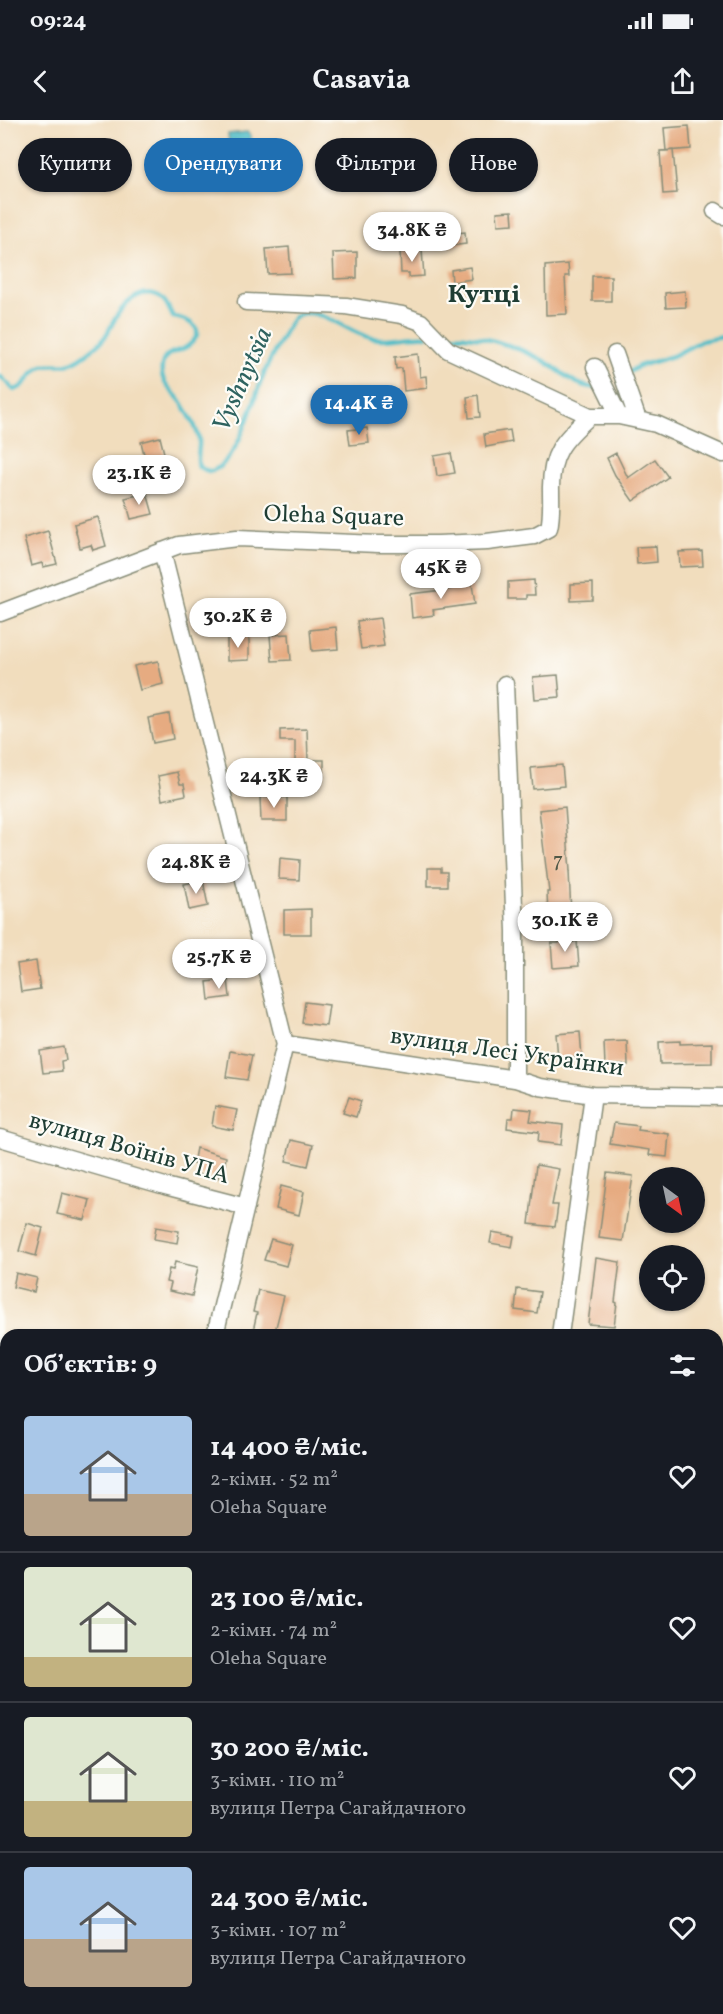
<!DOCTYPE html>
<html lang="uk">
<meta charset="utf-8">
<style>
:root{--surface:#171b24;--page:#20242c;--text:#f1f3f6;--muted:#9ea1a6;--line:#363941;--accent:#1f6fb2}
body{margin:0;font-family:Vollkorn,serif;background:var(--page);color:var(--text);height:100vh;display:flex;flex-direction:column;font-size:22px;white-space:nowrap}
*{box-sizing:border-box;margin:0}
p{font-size:20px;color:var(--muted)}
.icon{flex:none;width:33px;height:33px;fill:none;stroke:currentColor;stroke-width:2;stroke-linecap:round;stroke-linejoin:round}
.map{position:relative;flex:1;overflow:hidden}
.details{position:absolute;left:0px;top:1209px;width:723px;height:686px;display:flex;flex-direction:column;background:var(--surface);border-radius:18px 18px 0 0;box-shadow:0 2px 4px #0004}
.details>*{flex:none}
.hud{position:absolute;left:18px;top:18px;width:687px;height:54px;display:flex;gap:12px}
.needle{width:39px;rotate:147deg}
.buttons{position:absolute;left:639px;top:1047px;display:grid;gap:12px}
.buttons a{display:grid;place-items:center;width:66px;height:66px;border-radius:50%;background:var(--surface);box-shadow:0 2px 4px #0004;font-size:30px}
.price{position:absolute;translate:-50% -51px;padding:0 14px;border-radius:21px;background:#fff;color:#222;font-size:20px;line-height:39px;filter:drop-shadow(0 2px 3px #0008)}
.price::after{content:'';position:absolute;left:50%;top:36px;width:18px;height:14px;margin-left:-9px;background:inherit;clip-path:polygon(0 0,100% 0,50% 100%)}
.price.active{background:var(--accent);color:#fff}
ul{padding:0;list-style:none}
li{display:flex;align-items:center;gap:18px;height:150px;padding:0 24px}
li+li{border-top:2px solid var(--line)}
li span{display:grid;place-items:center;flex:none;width:168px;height:120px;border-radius:6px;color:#555}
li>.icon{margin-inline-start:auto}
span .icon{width:72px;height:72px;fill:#fffc;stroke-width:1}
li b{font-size:26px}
h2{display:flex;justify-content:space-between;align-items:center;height:72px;padding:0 24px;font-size:26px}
.tag{padding:0 21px;border-radius:27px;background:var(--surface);box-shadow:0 2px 4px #0004;font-size:21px;line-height:54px}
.tag.active{background:var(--accent);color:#fff}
.status{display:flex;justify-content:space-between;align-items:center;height:42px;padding:0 30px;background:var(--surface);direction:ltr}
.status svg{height:16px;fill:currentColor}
header{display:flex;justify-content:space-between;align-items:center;height:78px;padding:0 24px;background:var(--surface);font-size:27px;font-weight:700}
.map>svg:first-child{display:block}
.water{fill:#50bdc7;stroke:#387d7e;stroke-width:1.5}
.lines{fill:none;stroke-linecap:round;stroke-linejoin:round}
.stream{stroke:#50bdc7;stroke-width:4.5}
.building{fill:#e6ab81}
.minor-casing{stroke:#888d78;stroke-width:19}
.path{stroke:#888d78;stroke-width:2;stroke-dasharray:4.5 4.5;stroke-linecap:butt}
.minor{stroke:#fff;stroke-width:16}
.labels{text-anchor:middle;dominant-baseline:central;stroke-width:4.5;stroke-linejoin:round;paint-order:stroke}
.number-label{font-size:21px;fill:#515847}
.street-label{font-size:24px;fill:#1f3d34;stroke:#fdfcf7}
.neighbourhood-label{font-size:26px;font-weight:bold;fill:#1f3d34;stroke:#fdfcf7}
.water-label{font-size:26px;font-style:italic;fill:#2e6360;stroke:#fdfcf7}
</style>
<div class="status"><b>09:24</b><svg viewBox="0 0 49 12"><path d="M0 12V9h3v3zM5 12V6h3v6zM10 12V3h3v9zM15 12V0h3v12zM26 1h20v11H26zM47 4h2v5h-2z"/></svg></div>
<header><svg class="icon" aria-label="back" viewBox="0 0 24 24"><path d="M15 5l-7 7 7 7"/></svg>Casavia<svg class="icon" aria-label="share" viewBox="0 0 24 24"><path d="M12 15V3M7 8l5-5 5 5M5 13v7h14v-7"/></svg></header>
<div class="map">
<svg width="723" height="1894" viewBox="0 0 723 1894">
<rect width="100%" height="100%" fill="#fdfcf7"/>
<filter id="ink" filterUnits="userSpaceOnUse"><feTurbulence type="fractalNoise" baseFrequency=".0167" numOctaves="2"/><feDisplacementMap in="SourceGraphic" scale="12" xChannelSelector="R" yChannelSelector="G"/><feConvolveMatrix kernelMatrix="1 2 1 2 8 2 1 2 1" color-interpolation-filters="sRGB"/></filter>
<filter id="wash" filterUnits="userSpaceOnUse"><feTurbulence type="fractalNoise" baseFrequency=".008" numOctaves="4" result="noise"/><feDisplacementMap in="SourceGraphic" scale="24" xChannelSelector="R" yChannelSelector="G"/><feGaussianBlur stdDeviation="1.35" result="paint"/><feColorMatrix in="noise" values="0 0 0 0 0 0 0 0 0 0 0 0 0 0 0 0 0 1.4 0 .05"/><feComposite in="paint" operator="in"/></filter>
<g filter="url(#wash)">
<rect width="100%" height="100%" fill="#f1ddbd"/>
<path class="water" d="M247,12L251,16L252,31L230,33L228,14Z"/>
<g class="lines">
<path class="stream" d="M442,216C476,213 513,224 544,241C565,253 574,268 601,268
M626,254L639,246L673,236L701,221L723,217
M0,256L14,270C27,267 29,253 40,247C48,242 59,246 68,244C76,242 88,233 95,227C106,219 109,209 116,197C124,184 140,168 157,175C165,178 169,189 173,197C188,199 209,209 189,225C183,231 174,230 168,235C164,238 162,242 162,247C159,265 176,272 184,286C189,295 198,309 199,320C200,330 196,337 199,347C205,350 210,353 216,349C240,336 253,281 263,256C268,243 275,231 281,219C285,212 289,201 296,196C312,185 345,208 360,214C383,225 404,214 427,216"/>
</g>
<g id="blocks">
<path class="building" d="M689,6L691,29L666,31L664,8Z
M673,30L677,73L663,74L660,31Z
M512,91L513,104L498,105L497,92Z
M465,112L466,124L450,126L449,114Z
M289,127L291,153L268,154L266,129Z
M422,130L424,156L409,157V153H401L400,132Z
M357,132V158L334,159L333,133Z
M568,144L569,156H565L567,194L546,195L545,146Z
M470,147L472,159L452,162L451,150Z
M592,156H611V181H592Z
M685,171L686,187L666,188L665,173Z
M418,234L420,257L426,256L427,268L404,271L402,248L396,249L395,237Z
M478,275L480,297L469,298L467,277Z
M367,308L369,323L350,325L348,310Z
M510,310L512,322L486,327L484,314Z
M160,317L171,361L156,365L150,337L145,338L141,322Z
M451,333L455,353L437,356L434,336Z
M616,333L628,358L655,339L668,357L633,381L615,355L607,338Z
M147,373L153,394L131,399L125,378Z
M98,397L106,426L93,430L91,425L80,428L74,404Z
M48,411L57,444L43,447L42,443L31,446L24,418Z
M656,426L657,442L637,444L636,427Z
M702,431L703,446L680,447L679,432Z
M534,460L535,475H526V479H508V462Z
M593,463V480L571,481V464Z
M472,464L475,484L433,490L434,495L412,498L410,474L451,469V467Z
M380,498L384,526L361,529L357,501Z
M336,507L338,529L312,531L310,510Z
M289,514L291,540L272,541L270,515Z
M249,517V540L227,541V518Z
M158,541L163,564L140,570L134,546Z
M558,555L560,577L535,579L533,557Z
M169,594L173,619L153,623L148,598Z
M307,609L308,640H324V656H295V621H280V610Z
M562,645L564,666L533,669L531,648Z
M177,652L180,664H184L186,675L162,680L158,656Z
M260,677H287V701H261Z
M565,687L570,751H569L571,794L548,795L547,772H549L539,690Z
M280,738L300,740L299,760L279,759Z
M428,748H441V752H447V766H428Z
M203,760L208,786L189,790L184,764Z
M311,789V814H284V790Z
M572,815L573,822L577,821L579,846L553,848L551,823H559V817Z
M36,841L40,869L21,872L17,844Z
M228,859L230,877L209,880L207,862Z
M305,882L329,885L326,906L302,903Z
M580,912L582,937L558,938L556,914Z
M627,921L628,945L605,946L604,922Z
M680,921V924L712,923V943L660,944L659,922Z
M64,927L66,940L61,941L62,951L43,953L40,931Z
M230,931L252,935L247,960L226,957Z
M349,977L361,981L356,997L343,993Z
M215,986L237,990L233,1010L212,1006Z
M514,988L532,990L530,1001L563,1005L561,1025L538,1022L539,1012L507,1008L508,998H513Z
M614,1003L639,1006L638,1010L669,1014L667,1037L649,1035L650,1030L610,1024Z
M291,1020L313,1025L308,1046L286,1041Z
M196,1028L226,1037L224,1050L220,1049L218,1058L196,1054L197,1045L193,1044Z
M536,1045L559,1049L552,1085H558L555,1107L529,1104Z
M607,1053L633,1056L623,1121L599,1118Z
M281,1066L304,1072L299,1095L276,1089Z
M62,1073L90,1080L85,1100L57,1094Z
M27,1103L43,1108L36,1136L19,1131Z
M156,1107L179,1111L177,1123L154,1119Z
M492,1112L514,1116L512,1127L490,1123Z
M271,1119L292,1125L286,1146L264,1140Z
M596,1138L620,1142L615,1182L617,1183L614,1206L588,1204Z
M175,1142L198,1147L192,1176L169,1171L171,1163L166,1162L169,1149L173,1150Z
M16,1153L37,1158L34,1172L13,1167Z
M517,1169L540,1172L537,1193L515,1190Z
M258,1170L284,1176L274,1215H252L257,1193L253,1192Z"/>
</g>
</g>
<g filter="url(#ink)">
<use href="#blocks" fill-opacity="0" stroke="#888d78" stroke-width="1.5"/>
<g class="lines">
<g class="minor-casing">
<path id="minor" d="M715,91L723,96
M246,182L346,186L402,195L421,202L448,230L590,296
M615,234L638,300
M595,247L619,296
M162,431L285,924L215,1215
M0,493L179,425L237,418L378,424H438L487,422L534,416L549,408C552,396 551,383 551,371C550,334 563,320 590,296H619L656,304L723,334
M505,564L515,811V959
M285,924L515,959L540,967L593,975L723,977
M0,1018L165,1066L246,1087
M560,1215L593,975
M0,1637L6,1641
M717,1750L723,1741
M472,1888L481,1894
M615,1894L619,1888"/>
</g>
<path class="path" d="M717,1256L723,1250
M499,1894L501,1888"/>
<use href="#minor" class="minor"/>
</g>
</g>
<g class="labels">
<g class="number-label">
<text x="558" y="741">7</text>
</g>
<g class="street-label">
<text transform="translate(334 397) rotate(2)">Oleha Square</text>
<text transform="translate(507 933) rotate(8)">вулиця Лесі Українки</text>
<text transform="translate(129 1029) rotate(16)">вулиця Воїнів УПА</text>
</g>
<g class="neighbourhood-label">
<text x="484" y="175">Кутці</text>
</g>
<g class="water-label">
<text transform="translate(243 260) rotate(-66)">Vyshnytsia</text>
</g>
</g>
</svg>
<div class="buttons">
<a><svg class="needle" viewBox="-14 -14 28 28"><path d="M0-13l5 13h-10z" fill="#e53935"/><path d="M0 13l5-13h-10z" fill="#9ea1a6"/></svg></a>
<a><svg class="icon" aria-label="locate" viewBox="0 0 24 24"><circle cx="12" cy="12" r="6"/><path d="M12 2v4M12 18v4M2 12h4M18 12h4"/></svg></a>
</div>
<b class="price" style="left:412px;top:143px">34.8K ₴</b>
<b class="price active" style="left:359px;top:316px">14.4K ₴</b>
<b class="price" style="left:139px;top:386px">23.1K ₴</b>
<b class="price" style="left:441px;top:480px">45K ₴</b>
<b class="price" style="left:238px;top:529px">30.2K ₴</b>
<b class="price" style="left:274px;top:689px">24.3K ₴</b>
<b class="price" style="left:196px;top:775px">24.8K ₴</b>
<b class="price" style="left:565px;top:833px">30.1K ₴</b>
<b class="price" style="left:219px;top:870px">25.7K ₴</b>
<div class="hud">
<a class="tag">Купити</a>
<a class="tag active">Орендувати</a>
<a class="tag">Фільтри</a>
<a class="tag">Нове</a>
</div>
<section class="details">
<h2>Об’єктів: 9<svg class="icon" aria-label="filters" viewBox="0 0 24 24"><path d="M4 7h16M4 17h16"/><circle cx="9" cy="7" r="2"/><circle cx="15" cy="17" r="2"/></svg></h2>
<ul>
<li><span style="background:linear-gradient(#a9c7e8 65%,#b9a48a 0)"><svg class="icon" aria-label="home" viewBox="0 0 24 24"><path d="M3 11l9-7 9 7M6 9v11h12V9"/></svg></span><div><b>14 400 ₴/міс.</b><p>2-кімн. · 52 m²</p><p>Oleha Square</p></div><svg class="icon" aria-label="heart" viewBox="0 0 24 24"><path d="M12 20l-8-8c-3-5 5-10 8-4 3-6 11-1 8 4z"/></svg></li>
<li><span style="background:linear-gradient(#dfe7d0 75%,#c2b280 0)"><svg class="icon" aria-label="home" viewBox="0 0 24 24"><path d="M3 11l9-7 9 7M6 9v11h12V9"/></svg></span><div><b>23 100 ₴/міс.</b><p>2-кімн. · 74 m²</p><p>Oleha Square</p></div><svg class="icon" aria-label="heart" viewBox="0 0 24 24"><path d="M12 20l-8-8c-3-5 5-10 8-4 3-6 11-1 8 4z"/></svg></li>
<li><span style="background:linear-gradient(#dfe7d0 70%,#c2b280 0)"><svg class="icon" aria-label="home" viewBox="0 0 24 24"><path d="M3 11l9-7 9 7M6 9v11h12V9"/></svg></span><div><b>30 200 ₴/міс.</b><p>3-кімн. · 110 m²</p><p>вулиця Петра Сагайдачного</p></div><svg class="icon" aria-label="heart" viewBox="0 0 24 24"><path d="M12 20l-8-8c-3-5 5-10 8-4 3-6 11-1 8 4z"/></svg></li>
<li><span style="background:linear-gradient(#a9c7e8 60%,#b9a48a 0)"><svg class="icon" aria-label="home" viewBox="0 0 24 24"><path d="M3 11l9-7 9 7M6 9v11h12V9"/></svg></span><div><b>24 300 ₴/міс.</b><p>3-кімн. · 107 m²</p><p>вулиця Петра Сагайдачного</p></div><svg class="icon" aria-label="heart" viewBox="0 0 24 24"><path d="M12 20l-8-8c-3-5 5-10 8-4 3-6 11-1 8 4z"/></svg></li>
</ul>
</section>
</div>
